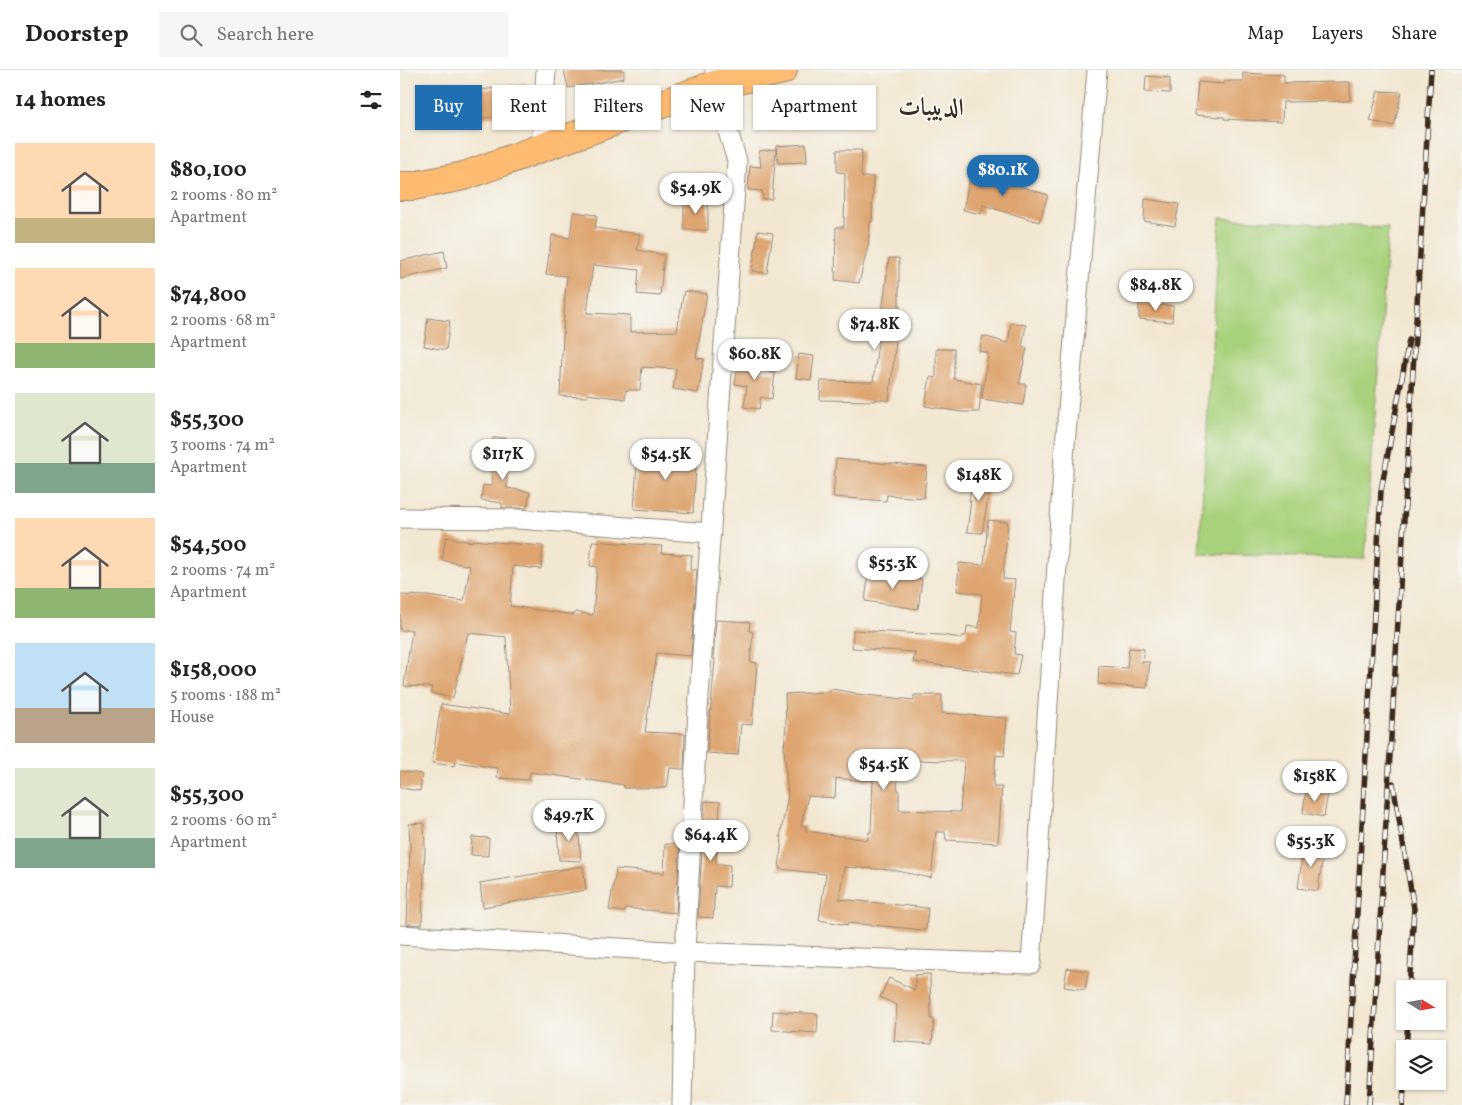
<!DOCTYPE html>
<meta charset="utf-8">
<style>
:root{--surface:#fff;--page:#f6f6f6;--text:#222;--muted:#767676;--line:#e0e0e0;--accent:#1f6fb2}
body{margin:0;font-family:Vollkorn,Amiri,serif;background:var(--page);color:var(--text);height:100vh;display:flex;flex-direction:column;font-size:19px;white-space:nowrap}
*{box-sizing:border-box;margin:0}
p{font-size:16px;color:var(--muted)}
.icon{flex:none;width:28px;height:28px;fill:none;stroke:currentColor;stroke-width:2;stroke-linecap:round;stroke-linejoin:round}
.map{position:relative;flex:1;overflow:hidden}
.details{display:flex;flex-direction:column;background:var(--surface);width:400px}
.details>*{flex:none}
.top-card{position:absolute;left:15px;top:15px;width:475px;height:45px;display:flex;gap:10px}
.needle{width:32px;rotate:101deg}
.buttons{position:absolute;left:996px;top:910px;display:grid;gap:10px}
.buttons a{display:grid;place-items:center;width:50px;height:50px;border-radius:0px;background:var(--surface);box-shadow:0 1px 4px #0004;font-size:25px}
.price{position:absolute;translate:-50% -42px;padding:0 11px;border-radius:18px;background:#fff;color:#222;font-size:16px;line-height:32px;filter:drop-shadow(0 1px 2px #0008)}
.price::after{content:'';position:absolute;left:50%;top:30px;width:15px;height:11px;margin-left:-8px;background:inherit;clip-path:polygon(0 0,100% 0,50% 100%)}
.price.selected{background:var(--accent);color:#fff}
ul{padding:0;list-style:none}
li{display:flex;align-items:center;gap:15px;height:125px;padding:0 15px}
li span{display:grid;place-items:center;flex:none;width:140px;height:100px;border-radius:0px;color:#555}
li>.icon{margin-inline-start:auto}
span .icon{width:60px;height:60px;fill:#fffc;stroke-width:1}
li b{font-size:21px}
h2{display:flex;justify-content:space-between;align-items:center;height:60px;padding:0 15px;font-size:21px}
.tag{padding:0 18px;border-radius:0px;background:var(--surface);box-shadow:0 1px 4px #0004;font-size:18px;line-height:45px}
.tag.selected{background:var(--accent);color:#fff}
header{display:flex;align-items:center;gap:30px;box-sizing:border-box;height:70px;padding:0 25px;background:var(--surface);border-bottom:1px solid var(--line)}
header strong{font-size:24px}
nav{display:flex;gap:28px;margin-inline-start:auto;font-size:18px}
.search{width:350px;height:45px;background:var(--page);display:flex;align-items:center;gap:12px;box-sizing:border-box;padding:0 18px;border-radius:0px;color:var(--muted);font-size:19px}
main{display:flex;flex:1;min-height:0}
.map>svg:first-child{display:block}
.green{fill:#a8d17c;stroke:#727e4d}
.building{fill:#dea570;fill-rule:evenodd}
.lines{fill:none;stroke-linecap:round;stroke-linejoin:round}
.minor-casing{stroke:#968878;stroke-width:21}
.primary-casing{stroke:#968878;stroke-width:30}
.minor{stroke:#fff;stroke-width:19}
.primary{stroke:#febb71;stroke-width:28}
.rail-casing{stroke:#3b2a1e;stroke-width:5.5}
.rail{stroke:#f6f6f2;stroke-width:4;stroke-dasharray:11;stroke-linecap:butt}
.labels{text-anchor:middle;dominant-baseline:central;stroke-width:4;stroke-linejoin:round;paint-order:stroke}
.town-label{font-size:24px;font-weight:bold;fill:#3b2a1e;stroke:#f6f6f2}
</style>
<header>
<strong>Doorstep</strong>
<div class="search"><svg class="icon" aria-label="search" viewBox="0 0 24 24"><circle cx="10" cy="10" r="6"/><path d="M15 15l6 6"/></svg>Search here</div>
<nav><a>Map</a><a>Layers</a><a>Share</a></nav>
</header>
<main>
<section class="details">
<h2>14 homes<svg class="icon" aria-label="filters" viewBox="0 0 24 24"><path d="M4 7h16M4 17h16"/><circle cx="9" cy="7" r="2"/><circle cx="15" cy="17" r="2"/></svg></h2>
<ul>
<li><span style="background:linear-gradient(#ffd9b3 75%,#c2b280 0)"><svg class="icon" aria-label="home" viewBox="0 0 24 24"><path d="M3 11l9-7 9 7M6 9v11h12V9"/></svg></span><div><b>$80,100</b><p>2 rooms · 80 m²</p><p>Apartment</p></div></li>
<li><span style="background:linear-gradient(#ffd9b3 75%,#8fb573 0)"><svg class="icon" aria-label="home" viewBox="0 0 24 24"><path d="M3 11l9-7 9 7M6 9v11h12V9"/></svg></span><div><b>$74,800</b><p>2 rooms · 68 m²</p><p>Apartment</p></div></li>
<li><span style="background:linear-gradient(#dfe7d0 70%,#7fa58c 0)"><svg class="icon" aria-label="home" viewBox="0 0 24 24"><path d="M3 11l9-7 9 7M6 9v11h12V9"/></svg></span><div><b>$55,300</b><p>3 rooms · 74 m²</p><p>Apartment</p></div></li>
<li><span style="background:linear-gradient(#ffd9b3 70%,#8fb573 0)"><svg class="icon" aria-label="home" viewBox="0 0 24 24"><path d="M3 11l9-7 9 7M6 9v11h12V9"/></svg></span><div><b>$54,500</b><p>2 rooms · 74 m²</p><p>Apartment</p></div></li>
<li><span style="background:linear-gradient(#bfe0f5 65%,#b9a48a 0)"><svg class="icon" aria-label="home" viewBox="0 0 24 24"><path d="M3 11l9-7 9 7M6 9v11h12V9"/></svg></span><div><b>$158,000</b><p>5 rooms · 188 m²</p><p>House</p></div></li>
<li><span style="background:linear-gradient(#dfe7d0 70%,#7fa58c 0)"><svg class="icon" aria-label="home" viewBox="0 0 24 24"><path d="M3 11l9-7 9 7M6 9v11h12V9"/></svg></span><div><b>$55,300</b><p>2 rooms · 60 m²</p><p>Apartment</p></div></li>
</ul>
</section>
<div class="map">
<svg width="1062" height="1035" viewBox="0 0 1062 1035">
<rect width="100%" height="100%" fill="#f6f6f2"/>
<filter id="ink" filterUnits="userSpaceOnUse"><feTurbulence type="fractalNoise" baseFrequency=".02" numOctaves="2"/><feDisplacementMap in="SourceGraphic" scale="10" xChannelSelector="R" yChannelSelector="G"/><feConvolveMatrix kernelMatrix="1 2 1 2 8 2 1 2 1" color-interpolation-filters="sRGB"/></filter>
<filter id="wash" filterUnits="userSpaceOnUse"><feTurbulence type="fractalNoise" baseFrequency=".0096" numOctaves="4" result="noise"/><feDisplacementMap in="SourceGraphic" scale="20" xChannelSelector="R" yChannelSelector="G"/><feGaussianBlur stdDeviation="1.12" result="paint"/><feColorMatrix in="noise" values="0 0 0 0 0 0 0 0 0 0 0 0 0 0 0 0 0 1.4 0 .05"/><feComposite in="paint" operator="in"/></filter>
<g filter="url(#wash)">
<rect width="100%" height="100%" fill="#f2e7d1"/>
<path class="green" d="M820,148L988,158L965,489L799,484Z"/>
<g id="blocks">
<path class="building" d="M164,0H224V8L168,18Z
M843,3L884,5V13L950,12V31L883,32L882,52L824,49V47L795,45L798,12L824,14V11H843Z
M746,6L770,8V23L745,22Z
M125,15L128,43L46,52L43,24Z
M978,21L1002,22L994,56L970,51Z
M406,74L407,92L378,93L376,76Z
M376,79L372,129H363L362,121L348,120L350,96L361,97L359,81Z
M437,80H462L461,107H473L472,152H470L468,176L459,213L435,210L436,157H444L445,103L437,102Z
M572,98L588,103L587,106L648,125L639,152L583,135L581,144L563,140Z
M745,129L779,134L775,156L744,151Z
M284,130L308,131V160H284Z
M173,142L197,145L195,158L240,164L237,180L264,185L260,226L237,224L239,200L193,195L187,243L230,245V262L277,261L284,221L307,224L296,288L304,289L298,323L273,319L276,299L242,297L240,320H226L225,329L187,324V327L160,326L165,225L167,206L146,204L152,165L170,168Z
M358,161L373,163L367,203L352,201Z
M44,181L47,198L0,209V191Z
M489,188H499V236H500L489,331L475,329V331L420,330L421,311L473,312Z
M739,233L773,236L772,252L739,249Z
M28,248L50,251L46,280L24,276Z
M611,253L626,255L622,277L627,278L619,314H626L623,335L582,329L588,283L579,281L583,266L608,273Z
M536,279H554V309L582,314L579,342H562L525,336L530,307L536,308Z
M399,284L414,286L411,310L396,308Z
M339,286L363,290L362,301L375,303L372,329L361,327L359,339L344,337L347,316L335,314Z
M93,368H107V418L130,422L127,438H102V433L81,430L83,415L92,416Z
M238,379L297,383L293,443L234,439Z
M436,389L527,397L524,428L487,425L486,431L433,427Z
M573,403L592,406L582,463L567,462L571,431H569Z
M588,450L608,452L603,509L615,510L610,562L616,563L614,584L621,585L617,605L513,592L515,582L452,578L453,560L541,565L562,568V566H566L567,556L579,558L582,524L557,521L559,493L584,495Z
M46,467L72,472V470L143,476L141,499L113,496L110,536L174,545L175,542L193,545L197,497L190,496L192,471L262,476L261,483L292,485L290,500H297L291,586L257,583L245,662L285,664L284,699L270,698L267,718H224V715L130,702L129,710L97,708L98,698L55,692L54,696L32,693L41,634L110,644L106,567L68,563L53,628L31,623L32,617L4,616L12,560H0V525L27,526L64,531L70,496L42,490Z
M469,501L522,509L518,539L465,531Z
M316,550L350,552L349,561L353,562L350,592L357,593L352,655L341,654L338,685L307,683L315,589H313Z
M729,578L744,579L742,592H750L747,618L698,614L699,596L727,598Z
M431,619L456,623V624L514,630V625H542V643L607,648L604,686L596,685L593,717H602L598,773L546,770L545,762H536L531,808L493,800L444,797L439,829L528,838L526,860L448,853V855L419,850L426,804L379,799L382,767H380L388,725L384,680L386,654L385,624L430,622ZM495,690L564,691L560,742L499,740V720H498ZM436,708L462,711L473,710L471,762H469L468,770L406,761V756H401L408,726L435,728Z
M0,701L22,704L20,721L0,718Z
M906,719L928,723L924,747L903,743Z
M305,731L320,732L316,794L330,795L329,817L315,816L313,848L298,847Z
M24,753L25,778L22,855L7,854L10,777L9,754Z
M178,753L181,791L159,790L157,755Z
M72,767L89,768L88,786L71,785Z
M265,774H280L276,843L225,838V842L209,840L216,799L264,803Z
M904,775L924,778L918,821L898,818Z
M183,796L186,820L83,837L80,813Z
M667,898L688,901L685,920L664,917Z
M530,904L531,949H534L532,974L494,971L497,935L480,927L489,908L515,920V905Z
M373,941L418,944L417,963L372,960Z"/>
</g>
</g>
<g filter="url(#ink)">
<use href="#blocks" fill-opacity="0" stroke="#968878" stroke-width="1"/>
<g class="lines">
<g class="minor-casing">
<path id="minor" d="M141,78L146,0
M0,448L117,449L311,463
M0,865L285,882L631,894L664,387L697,0
M282,1035L285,882L298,640L337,91L314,15L315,0"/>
</g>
<g class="primary-casing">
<path id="primary" d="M0,116H13L64,106L314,15L383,0"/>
</g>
<use href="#minor" class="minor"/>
<use href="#primary" class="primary"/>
<g class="rail-casing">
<path id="rail" d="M993,713L1014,839L1009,919
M1006,979L1008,951
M946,1035L981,421L1009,270
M969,1035L1031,0
M1003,1035L1005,1000"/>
</g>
<use href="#rail" class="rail"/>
</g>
</g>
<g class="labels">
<g class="town-label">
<text x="531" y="39">الدبيبات</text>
</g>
</g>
</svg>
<div class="buttons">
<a><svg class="needle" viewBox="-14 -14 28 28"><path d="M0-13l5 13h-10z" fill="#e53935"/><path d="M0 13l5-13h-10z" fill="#767676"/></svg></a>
<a><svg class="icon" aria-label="layers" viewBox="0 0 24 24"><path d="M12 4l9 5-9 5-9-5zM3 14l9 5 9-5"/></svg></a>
</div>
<b class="price selected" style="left:603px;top:127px">$80.1K</b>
<b class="price" style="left:296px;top:145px">$54.9K</b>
<b class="price" style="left:756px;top:242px">$84.8K</b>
<b class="price" style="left:475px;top:281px">$74.8K</b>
<b class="price" style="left:355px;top:311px">$60.8K</b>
<b class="price" style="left:103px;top:411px">$117K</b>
<b class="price" style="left:266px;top:411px">$54.5K</b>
<b class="price" style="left:579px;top:432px">$148K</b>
<b class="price" style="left:493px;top:520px">$55.3K</b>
<b class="price" style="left:484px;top:721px">$54.5K</b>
<b class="price" style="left:915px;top:733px">$158K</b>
<b class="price" style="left:169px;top:772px">$49.7K</b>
<b class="price" style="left:311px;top:792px">$64.4K</b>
<b class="price" style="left:911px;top:798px">$55.3K</b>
<div class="top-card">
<a class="tag selected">Buy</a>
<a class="tag">Rent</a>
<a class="tag">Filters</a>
<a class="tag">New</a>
<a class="tag">Apartment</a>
</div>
</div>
</main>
